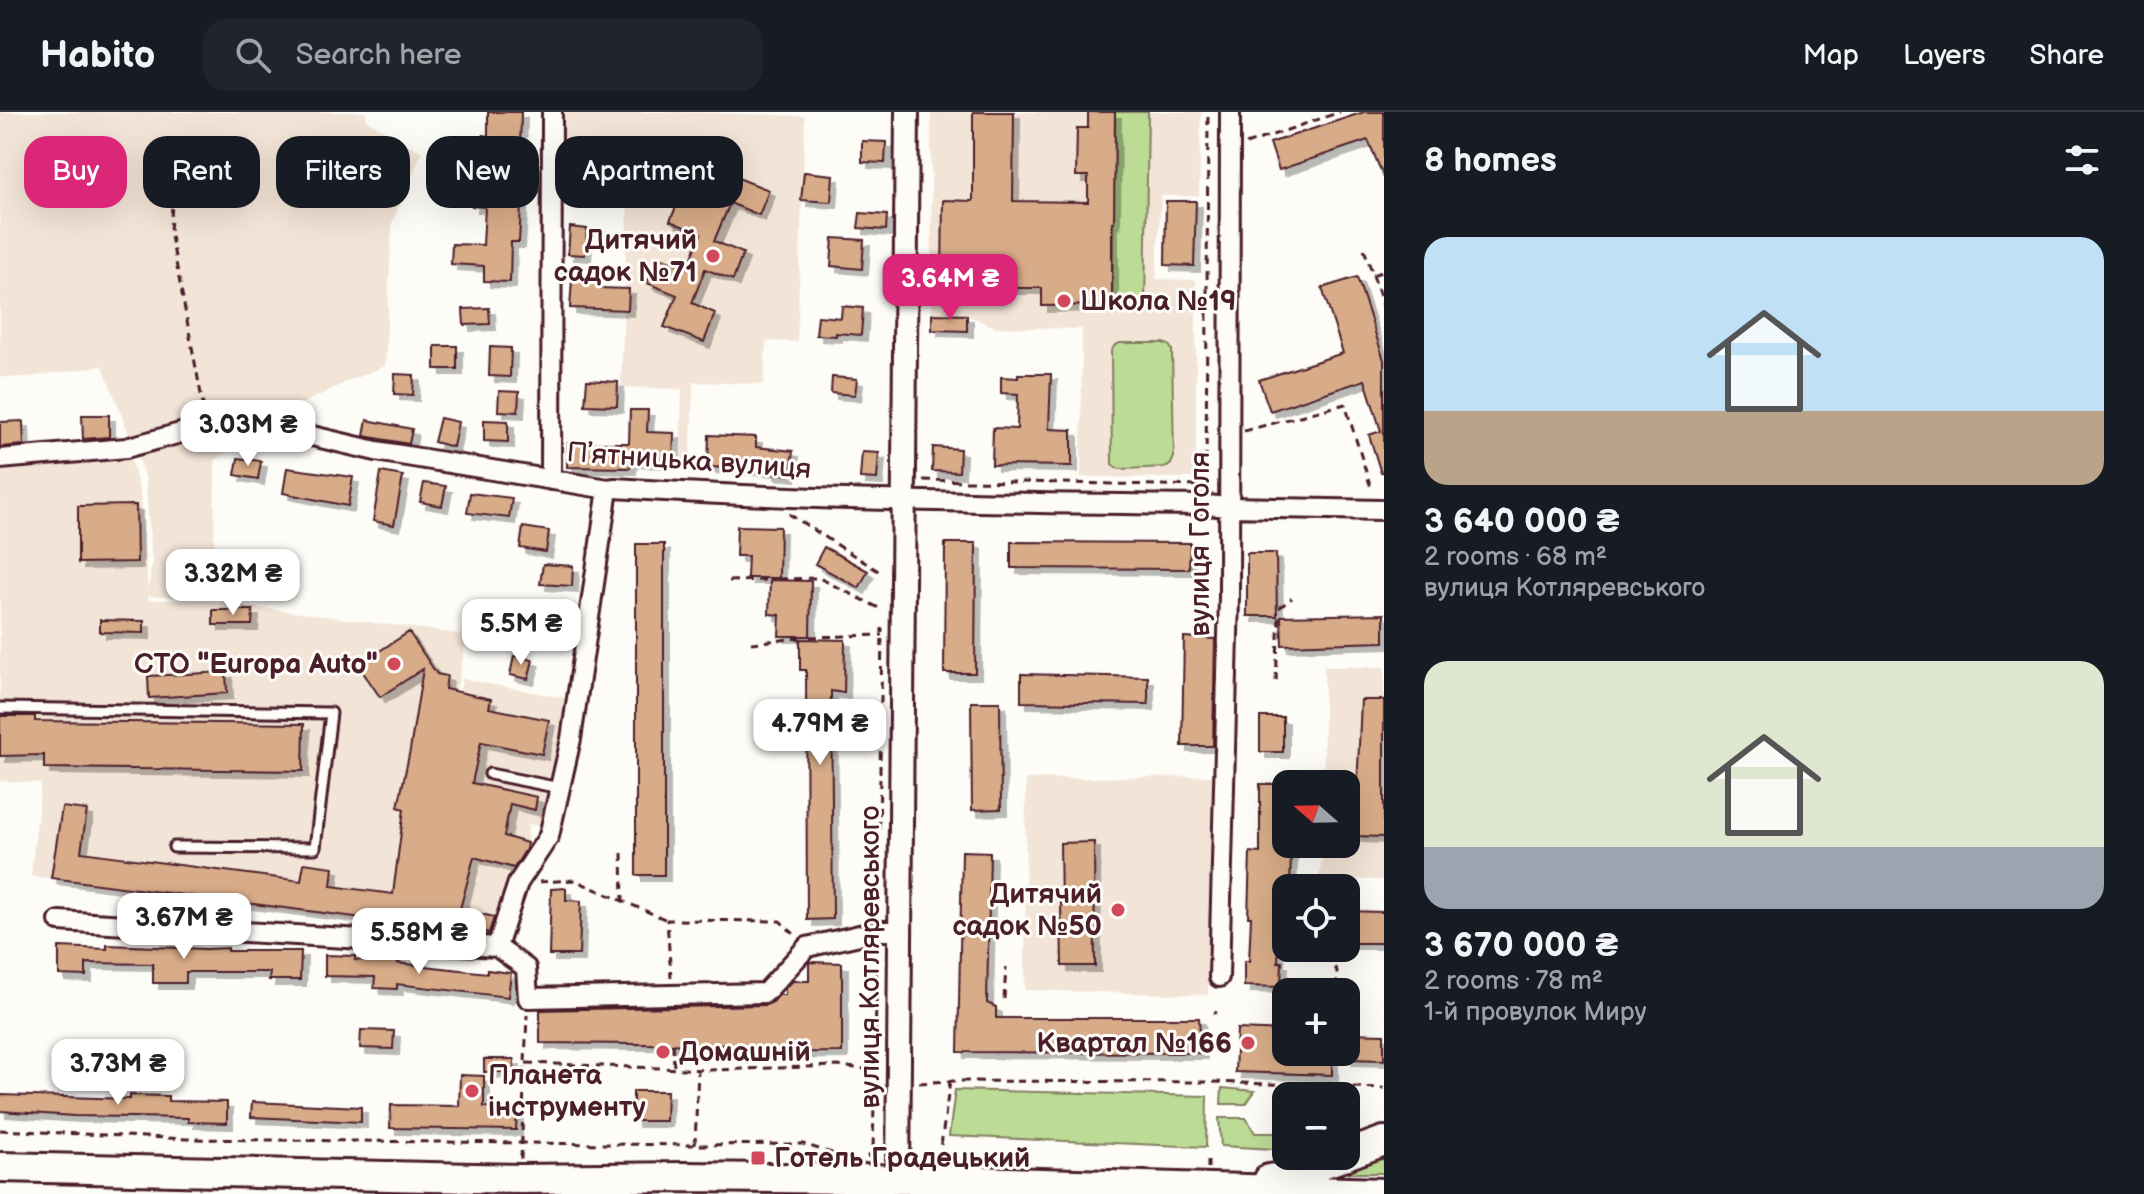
<!DOCTYPE html>
<meta charset="utf-8">
<style>
:root{--surface:#171b24;--page:#20242c;--text:#f1f3f6;--muted:#9ea1a6;--line:#363941;--accent:#db2777}
body{margin:0;font-family:"Balsamiq Sans",sans-serif;background:var(--page);color:var(--text);height:100vh;display:flex;flex-direction:column;font-size:30px;white-space:nowrap}
*{box-sizing:border-box;margin:0}
p{font-size:26px;color:var(--muted)}
.icon{flex:none;width:44px;height:44px;fill:none;stroke:currentColor;stroke-width:2;stroke-linecap:round;stroke-linejoin:round}
.map{position:relative;flex:1;overflow:hidden}
.side{display:flex;flex-direction:column;background:var(--surface);width:760px}
.side>*{flex:none}
.guide{position:absolute;left:24px;top:24px;width:760px;height:72px;display:flex;gap:16px}
.needle{width:52px;rotate:290deg}
.tools{position:absolute;left:1272px;top:658px;display:grid;gap:16px}
.tools a{display:grid;place-items:center;width:88px;height:88px;border-radius:16px;background:var(--surface);box-shadow:0 8px 32px #0002;font-size:40px}
.price{position:absolute;translate:-50% -68px;padding:0 18px;border-radius:16px;background:#fff;color:#222;font-size:26px;line-height:52px;filter:drop-shadow(0 2px 4px #0008)}
.price::after{content:'';position:absolute;left:50%;top:48px;width:24px;height:18px;margin-left:-12px;background:inherit;clip-path:polygon(0 0,100% 0,50% 100%)}
.price.active{background:var(--accent);color:#fff}
ul{padding:0;list-style:none}
li{display:grid;align-content:center;gap:16px;height:424px;padding:0 40px}
li span{display:grid;place-items:center;height:248px;border-radius:24px;color:#555}
li>.icon{margin-inline-start:auto}
span .icon{width:144px;height:144px;fill:#fffc;stroke-width:1}
li b{font-size:34px}
h2{display:flex;justify-content:space-between;align-items:center;height:96px;padding:0 40px;font-size:34px}
.tag{padding:0 28px;border-radius:24px;background:var(--surface);box-shadow:0 8px 32px #0002;font-size:28px;line-height:72px}
.tag.active{background:var(--accent);color:#fff}
header{display:flex;align-items:center;gap:48px;box-sizing:border-box;height:112px;padding:0 40px;background:var(--surface);border-bottom:2px solid var(--line)}
header strong{font-size:38px}
nav{display:flex;gap:44px;margin-inline-start:auto;font-size:28px}
.search{width:560px;height:72px;background:var(--page);display:flex;align-items:center;gap:20px;box-sizing:border-box;padding:0 28px;border-radius:24px;color:var(--muted);font-size:30px}
main{display:flex;flex:1;min-height:0}
.map>svg:first-child{display:block}
.built{fill:#f2e4d6}
.green{fill:#bcdc95;stroke:#837e60;stroke-width:2}
.building{fill:#d8ac89;stroke:#4a1f2b;stroke-width:2;filter:url(#shadow)}
.lines{fill:none;stroke-linecap:round;stroke-linejoin:round}
.service-casing{stroke:#4a1f2b;stroke-width:15}
.minor-casing{stroke:#4a1f2b;stroke-width:24}
.tertiary-casing{stroke:#4a1f2b;stroke-width:28}
.primary-casing{stroke:#4a1f2b;stroke-width:34}
.path{stroke:#4a1f2b;stroke-width:3;stroke-dasharray:8 6;stroke-linecap:butt}
.service{stroke:#fdfcf7;stroke-width:9}
.minor{stroke:#fdfcf7;stroke-width:18}
.tertiary{stroke:#fdfcf7;stroke-width:22}
.primary{stroke:#fdfcf7;stroke-width:28}
.poi-dot{fill:#d1495b;stroke:#fdfcf7;stroke-width:3}
.labels{text-anchor:middle;dominant-baseline:central;stroke-width:6;stroke-linejoin:round;paint-order:stroke}
.poi-label{font-size:28px;font-weight:bold;fill:#4a1f2b;stroke:#fdfcf7;text-anchor:end}
.street-label{font-size:28px;fill:#4a1f2b;stroke:#fdfcf7}
</style>
<header>
<strong>Habito</strong>
<div class="search"><svg class="icon" aria-label="search" viewBox="0 0 24 24"><circle cx="10" cy="10" r="6"/><path d="M15 15l6 6"/></svg>Search here</div>
<nav><a>Map</a><a>Layers</a><a>Share</a></nav>
</header>
<main>
<div class="map">
<svg width="1384" height="1082" viewBox="0 0 1384 1082">
<defs>
<filter id="shadow"><feDropShadow dx="6" dy="6" stdDeviation="0" flood-color="#0004"/></filter>
</defs>
<rect width="100%" height="100%" fill="#fdfcf7"/>
<filter id="ink" filterUnits="userSpaceOnUse"><feTurbulence type="fractalNoise" baseFrequency=".0125" numOctaves="2"/><feDisplacementMap in="SourceGraphic" scale="16" xChannelSelector="R" yChannelSelector="G"/><feConvolveMatrix kernelMatrix="1 2 1 2 8 2 1 2 1" color-interpolation-filters="sRGB"/></filter>
<g filter="url(#ink)">
<path class="built" d="M0,0H366V8L422,40L392,111L385,254L348,269L268,309L215,348L214,443L197,486L148,484L149,488H202L467,523L411,816L31,764L41,671L0,669V359L131,347L140,382L148,480L152,450L145,364L103,254L28,265H0Z
M559,0H680L805,4L797,230L766,229L764,272L693,270L690,358H680L682,277L621,275L629,59L557,57Z
M931,0H1201L1199,84H1161L1156,167L1196,168V366L1081,365L1082,217L995,215L967,203L932,202Z
M1324,555H1384V768L1319,767L1324,732H1346V672H1324Z
M462,567L570,587L542,714L528,712L527,731L521,758L493,831L416,814Z
M1214,664L1208,883L1025,878L1026,667Z"/>
<path class="green" d="M1115,0H1148L1145,193H1112Z
M1120,231H1163L1169,233L1172,238L1174,345L1171,352L1167,355L1122,357L1116,356L1112,352L1111,239L1115,233Z
M1222,976L1255,979L1246,992H1221Z
M955,978L1207,984L1206,1035L949,1024Z
M1219,1006H1246L1255,1021H1286V1031L1274,1037L1221,1034Z
M1384,1040V1061H1324Z"/>
<path class="building" d="M488,0H521L519,77H522L519,130H511L510,170L484,169V154L451,152L452,132L483,133L485,95L472,94L473,75L481,76L483,23L488,24Z
M973,0H1014L1013,89L1088,90V64H1076L1077,16H1088V0H1115L1114,110H1112V193L1042,194V176H992V164H942L943,88L973,89Z
M1364,0H1384V66L1368,28L1279,58L1270,31Z
M862,29L886,30L885,51L862,50Z
M576,50L600,52L597,84L573,82Z
M804,60L833,63L831,90L801,88Z
M725,61L769,78L759,103L730,91L714,129L743,141L733,168L705,157L692,191L715,201L704,230L664,215L677,183L647,171L658,144L688,156L701,122L670,109L681,83L712,95Z
M1166,89H1196L1194,154L1165,153Z
M860,101L887,103L886,118L858,116Z
M570,115L587,117L585,143L568,142Z
M833,126L864,128L862,157L831,154Z
M1357,165L1384,248V361H1381L1369,323L1381,319L1365,268L1270,299L1259,268L1343,241L1322,176Z
M572,168L599,170V176L629,177L628,198L570,196Z
M842,194L863,196L861,223L836,221V224L816,223L818,204L841,206Z
M489,196L490,212L464,213L463,197Z
M932,202L967,203V219L932,218Z
M435,234H457V257H435Z
M490,235L511,236L510,265L489,264Z
M395,262L414,263L413,283L394,282Z
M1018,262H1051L1049,317L1072,318V354L992,353L993,316L1017,317L1018,282L1001,281V265L1018,266Z
M832,265L857,267L855,283L831,281Z
M587,268L618,270L617,294L585,293Z
M499,279L519,280L518,300L498,299Z
M630,298H648L647,320L674,321L673,350L631,349L630,356L567,355L568,331H629Z
M82,303H109V325L83,327Z
M440,306L458,310L453,335L434,330Z
M367,308L412,317L409,332L364,324Z
M484,308L508,309V330L484,329Z
M23,309L24,333L0,335V310Z
M709,323L756,325V335L793,339L790,363L769,361L770,358L708,355Z
M933,335L960,337L959,360L932,359Z
M862,340L879,341L877,367L860,366Z
M238,346L261,349L258,367L235,363Z
M287,356L353,365L348,394L283,381Z
M381,360L403,364L394,413L373,409Z
M424,371L446,374L442,394L420,390Z
M470,381L512,386L509,406L467,401Z
M136,393L137,450L78,451V394Z
M737,414L780,415L779,466H747L748,444H736Z
M523,415L549,419L546,440L520,436Z
M1011,430L1190,431L1189,457L1011,456Z
M945,431H976L975,561H944Z
M636,432H664V763H636Z
M824,435L868,459L859,476L815,452Z
M1247,441H1276L1277,504H1247Z
M543,452L573,454L572,474L540,472Z
M770,468L811,469L810,524H779L780,503L769,502Z
M213,498H253L252,513H213Z
M1384,502V530L1282,533L1281,504Z
M544,506L570,510L566,530L541,526Z
M100,508L144,509V521L100,520Z
M409,520L437,562L447,564L445,577L491,587L489,596L549,608L542,642L481,630L472,671L537,685L535,698L510,692L504,724L527,731L526,737L514,756L474,745L460,797L494,805L489,821L429,807L425,814L51,766L62,695L87,698L81,740L301,769L304,751L333,755L331,774L393,782L404,697L398,695L410,638L423,557L380,585L358,553Z
M1184,525L1215,527L1213,634H1182Z
M800,527L845,528L844,581L831,579L833,807L807,808L806,558H800Z
M514,544L533,548L528,567L510,563Z
M226,560L227,581L149,586L148,564Z
M1021,562L1148,565V592L1021,590Z
M1361,588H1384V725L1355,724Z
M971,590H1000L1001,697L972,698Z
M0,604H35V609L304,612L303,659L44,656V643L0,644Z
M1260,605H1283V640H1260Z
M1260,672H1286V742H1291L1290,776H1286V806H1280L1278,850H1282L1281,875L1244,874V849H1249L1251,805H1248L1250,740L1260,741Z
M1094,730L1095,854H1062L1060,731Z
M962,739L990,740L987,891L996,895V906H1199L1201,941L958,940Z
M566,776V788L581,789L579,843H549L551,777Z
M1346,799L1384,800V831H1346Z
M107,833L206,837L228,836V839H301L300,868H269L270,860H186V871H153V852L86,851V864L59,863V835L107,837Z
M325,843L355,844V848L398,849V851L487,861V858L511,861L508,885L397,872V877L374,876L375,865L325,864Z
M809,850L842,851V940L729,941V933L540,931V898L766,893L773,890L779,883H785V876L793,869H809Z
M1237,917L1286,919V940H1332V963L1235,960Z
M361,918L394,919L393,937L360,936Z
M1346,921L1384,922V948L1346,947Z
M484,947H514V960H484Z
M460,963L484,964V995L517,996L516,1018L390,1016L391,993L459,994Z
M633,979H667L666,1009H633Z
M0,983L130,987V983L168,984V989L227,990V1011L188,1010V1006L74,1004L0,999Z
M252,990L361,995V1010L251,1005Z"/>
<g class="lines">
<g class="service-casing">
<path id="service" d="M0,596L331,601L315,736L174,735
M490,662L560,676"/>
</g>
<g class="minor-casing">
<path id="minor" d="M0,347L126,336L224,309H248L376,339L608,377L615,376C812,389 1009,391 1207,393L1228,395L1384,398
M551,368L552,0
M59,809L497,835L526,856L528,886L765,881L807,835L877,819H901
M497,835L518,771L549,724L571,627L608,377
M1219,865L1229,485L1230,0"/>
</g>
<g class="tertiary-casing">
<path id="tertiary" d="M898,1067L907,0"/>
</g>
<g class="primary-casing">
<path id="primary" d="M1346,1043L1384,1029
M0,1055L521,1067L684,1065L940,1068L1384,1081
M1269,1067L1288,1064L1345,1044"/>
</g>
<path class="path" d="M1246,32L1340,0
M175,54L170,119L204,298
M1364,137L1373,163L1384,159
M1373,163L1384,197
M1244,319L1345,292L1372,379
M923,368L1206,374L1208,0
M789,402L883,462
M779,467L819,466L883,498
M729,469L770,468
M1279,496L1292,486
M810,525L882,523
M751,531L800,526
M1276,569L1279,504
M622,741L623,790
M539,770L574,768L667,808
M878,801L882,516
M1299,839L1327,844L1337,859L1336,880
M671,866L667,808L780,809L796,824
M1004,887L1006,855
M1214,900L1217,901
M673,932L674,957
M526,951L710,958L838,954L874,958
M919,971L950,969L1212,970L1384,976
M0,1018L186,1027L695,1033L803,1032L838,1043
M695,1033L698,957
M941,1033L950,969
M867,1045L873,1041L877,836
M521,1047L527,903
M1208,1056V1044"/>
<use href="#service" class="service"/>
<use href="#minor" class="minor"/>
<use href="#tertiary" class="tertiary"/>
<use href="#primary" class="primary"/>
</g>
</g>
<g class="poi-dot">
<circle cx="713" cy="144" r="8"/>
<circle cx="1064" cy="189" r="8"/>
<circle cx="394" cy="552" r="8"/>
<circle cx="1118" cy="798" r="8"/>
<circle cx="1248" cy="931" r="8"/>
<circle cx="663" cy="940" r="8"/>
<circle cx="472" cy="979" r="8"/>
<rect x="750" y="1038" width="16" height="16" rx="4"/>
</g>
<g class="labels">
<g class="poi-label">
<text x="697" y="128">Дитячий<tspan x="697" dy="32">садок №71</tspan></text>
<text x="1080" y="189" text-anchor="start">Школа №19</text>
<text x="378" y="552">СТО "Europa Auto"</text>
<text x="1102" y="782">Дитячий<tspan x="1102" dy="32">садок №50</tspan></text>
<text x="1232" y="931">Квартал №166</text>
<text x="679" y="940" text-anchor="start">Домашній</text>
<text x="488" y="963" text-anchor="start">Планета<tspan x="488" dy="32">інструменту</tspan></text>
<text x="774" y="1046" text-anchor="start">Готель Градецький</text>
</g>
<g class="street-label">
<text transform="translate(689 349) rotate(4)">Пʼятницька вулиця</text>
<text transform="translate(1200 432) rotate(-90)">вулиця Гоголя</text>
<text transform="translate(870 845) rotate(-90)">вулиця Котляревського</text>
</g>
</g>
</svg>
<div class="tools">
<a><svg class="needle" viewBox="-14 -14 28 28"><path d="M0-13l5 13h-10z" fill="#e53935"/><path d="M0 13l5-13h-10z" fill="#9ea1a6"/></svg></a>
<a><svg class="icon" aria-label="locate" viewBox="0 0 24 24"><circle cx="12" cy="12" r="6"/><path d="M12 2v4M12 18v4M2 12h4M18 12h4"/></svg></a>
<a>+</a>
<a>−</a>
</div>
<b class="price active" style="left:950px;top:210px">3.64M ₴</b>
<b class="price" style="left:248px;top:356px">3.03M ₴</b>
<b class="price" style="left:233px;top:505px">3.32M ₴</b>
<b class="price" style="left:521px;top:555px">5.5M ₴</b>
<b class="price" style="left:820px;top:655px">4.79M ₴</b>
<b class="price" style="left:184px;top:849px">3.67M ₴</b>
<b class="price" style="left:419px;top:864px">5.58M ₴</b>
<b class="price" style="left:118px;top:995px">3.73M ₴</b>
<div class="guide">
<a class="tag active">Buy</a>
<a class="tag">Rent</a>
<a class="tag">Filters</a>
<a class="tag">New</a>
<a class="tag">Apartment</a>
</div>
</div>
<section class="side">
<h2>8 homes<svg class="icon" aria-label="filters" viewBox="0 0 24 24"><path d="M4 7h16M4 17h16"/><circle cx="9" cy="7" r="2"/><circle cx="15" cy="17" r="2"/></svg></h2>
<ul>
<li><span style="background:linear-gradient(#bfe0f5 70%,#b9a48a 0)"><svg class="icon" aria-label="home" viewBox="0 0 24 24"><path d="M3 11l9-7 9 7M6 9v11h12V9"/></svg></span><div><b>3 640 000 ₴</b><p>2 rooms · 68 m²</p><p>вулиця Котляревського</p></div></li>
<li><span style="background:linear-gradient(#dfe7d0 75%,#9aa5b1 0)"><svg class="icon" aria-label="home" viewBox="0 0 24 24"><path d="M3 11l9-7 9 7M6 9v11h12V9"/></svg></span><div><b>3 670 000 ₴</b><p>2 rooms · 78 m²</p><p>1-й провулок Миру</p></div></li>
</ul>
</section>
</main>
